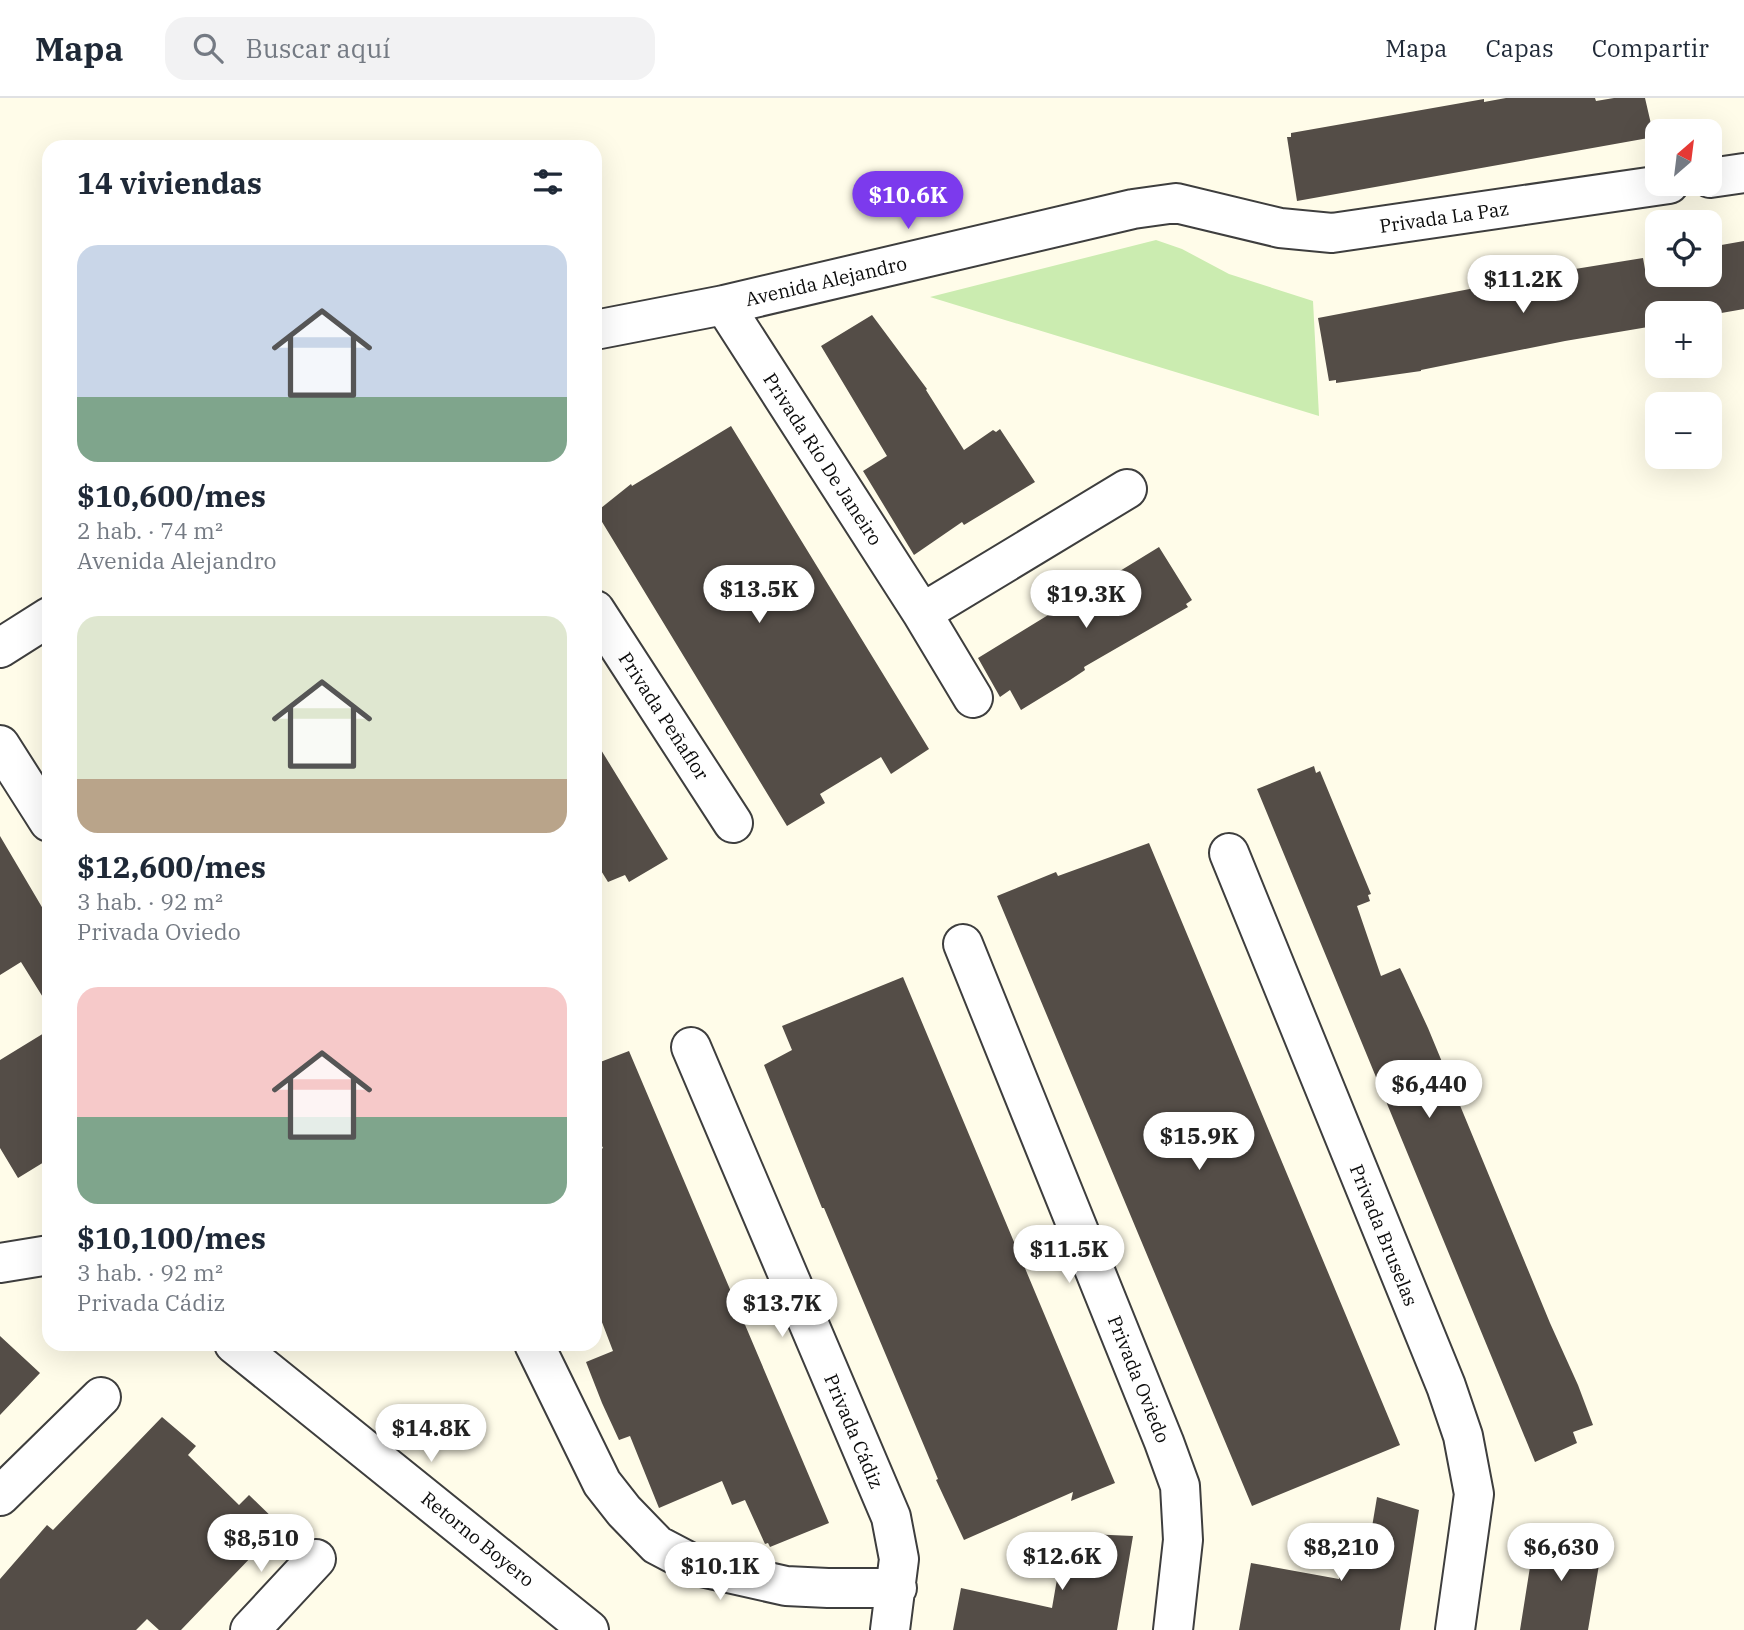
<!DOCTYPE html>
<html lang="es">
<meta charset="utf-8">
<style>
:root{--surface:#fff;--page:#f2f2f3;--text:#1f2937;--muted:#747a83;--line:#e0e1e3;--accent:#7c3aed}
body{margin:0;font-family:"IBM Plex Serif",serif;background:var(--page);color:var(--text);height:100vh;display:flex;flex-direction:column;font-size:26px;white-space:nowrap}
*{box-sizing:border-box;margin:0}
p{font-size:23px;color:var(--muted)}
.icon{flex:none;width:38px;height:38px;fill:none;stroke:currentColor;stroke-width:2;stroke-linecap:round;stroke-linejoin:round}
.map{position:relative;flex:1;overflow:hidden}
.panel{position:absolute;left:42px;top:42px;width:560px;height:1211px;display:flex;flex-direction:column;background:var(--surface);border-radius:21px;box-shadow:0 7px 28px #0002}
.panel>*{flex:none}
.needle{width:46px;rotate:28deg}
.fabs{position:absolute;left:1645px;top:21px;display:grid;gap:14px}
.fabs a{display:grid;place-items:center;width:77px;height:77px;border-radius:14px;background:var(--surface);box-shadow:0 7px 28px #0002;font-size:35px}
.price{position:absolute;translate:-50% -60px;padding:0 16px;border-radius:24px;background:#fff;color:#222;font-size:23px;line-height:46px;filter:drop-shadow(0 2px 4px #0008)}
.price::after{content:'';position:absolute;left:50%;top:42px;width:21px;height:16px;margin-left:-10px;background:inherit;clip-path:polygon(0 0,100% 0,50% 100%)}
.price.on{background:var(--accent);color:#fff}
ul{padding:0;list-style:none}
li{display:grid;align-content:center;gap:14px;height:371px;padding:0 35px}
li span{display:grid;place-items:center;height:217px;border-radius:21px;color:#555}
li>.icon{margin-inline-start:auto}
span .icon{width:126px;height:126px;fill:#fffc;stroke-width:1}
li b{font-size:30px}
h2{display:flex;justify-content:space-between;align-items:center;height:84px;padding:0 35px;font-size:30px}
header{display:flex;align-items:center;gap:42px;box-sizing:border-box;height:98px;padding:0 35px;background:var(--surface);border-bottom:2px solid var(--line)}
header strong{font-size:33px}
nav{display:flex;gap:38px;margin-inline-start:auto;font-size:24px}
.search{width:490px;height:63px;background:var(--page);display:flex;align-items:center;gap:18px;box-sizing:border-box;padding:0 24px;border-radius:21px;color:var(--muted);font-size:26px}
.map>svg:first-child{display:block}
.green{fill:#cbecb0}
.building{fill:#544d47}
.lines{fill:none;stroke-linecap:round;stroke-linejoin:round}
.minor-casing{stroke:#3e3e3e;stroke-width:42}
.minor{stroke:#fff;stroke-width:38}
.labels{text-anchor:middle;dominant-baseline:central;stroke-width:7;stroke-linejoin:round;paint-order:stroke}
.street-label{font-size:19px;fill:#0b0b0b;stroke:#fff}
</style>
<header>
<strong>Mapa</strong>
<div class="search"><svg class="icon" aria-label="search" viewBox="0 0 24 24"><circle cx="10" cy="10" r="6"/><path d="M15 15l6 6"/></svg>Buscar aquí</div>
<nav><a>Mapa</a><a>Capas</a><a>Compartir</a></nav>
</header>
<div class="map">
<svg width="1744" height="1532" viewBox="0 0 1744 1532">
<rect width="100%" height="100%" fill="#fffce9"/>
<path class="green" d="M1156,142L1182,151L1229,176L1313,203L1319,318L930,199Z"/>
<path class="building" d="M1506,0H1595L1596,3L1614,0H1645L1654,39L1297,103L1287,39H1291V35L1484,1V4Z
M1744,143V211L1710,217V215H1657V225L1648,226V229L1565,243L1421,272V273L1336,285V282L1329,283L1318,220L1575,171L1643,160L1646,177H1710V149Z
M872,217L927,291L926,292L964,352L993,332L996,334L1000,331L1035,384L964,427L962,424L914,457L863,373L887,358L821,248Z
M731,328L929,651L891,676L881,659L820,696L825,705L787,728L596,414L631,386L632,388Z
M1159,449L1192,502L1186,506L1188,509L1084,569L1085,572L1070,582L1021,612L1010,592L1000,599L978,560Z
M595,642L668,761L629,784L625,777L608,784L595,763Z
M1314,668L1316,675L1320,673L1371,796L1368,797L1370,803L1357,808L1381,878L1400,870L1403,876L1428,930L1550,1225L1578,1287L1593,1327L1573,1334L1577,1345L1535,1364L1257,691Z
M0,738L49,821V909L21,864L0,877Z
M1149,745L1400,1347L1252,1408L997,798L1056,774L1058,778Z
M903,879L1115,1385L1071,1403L1073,1394L964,1442L936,1382L938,1381L824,1110H822L764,967L792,952L782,928Z
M49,932V1061L18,1080L0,1050V962Z
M629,953L829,1425L770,1449L768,1445L765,1446L745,1402L732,1407L722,1383L659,1410L630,1338L619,1342L602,1305L586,1264L613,1253L595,1206V1055L603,1050L595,1035V966Z
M0,1238L40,1275L0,1317Z
M162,1319L196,1348L188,1357L239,1407L249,1397L281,1428L181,1532H159L147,1521L136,1532H0V1481L47,1427L53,1432Z
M1377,1399L1419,1412L1400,1532H1239L1251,1465L1339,1481L1347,1438L1370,1441Z
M1536,1431L1599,1446V1449H1602L1588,1532H1520Z
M1065,1435L1133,1438L1117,1532H953L961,1490L1052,1510Z"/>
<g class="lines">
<g class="minor-casing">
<path id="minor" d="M1710,80L1744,75
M724,207L922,515L973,600
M595,232L724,207L1133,111L1176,105L1280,130L1332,135L1669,86
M595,512L733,725
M922,515L1127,391
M0,550L49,519
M0,647L49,724
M1229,755L1446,1288L1463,1338L1474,1396L1455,1532
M963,846L1164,1344L1180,1388L1183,1442L1173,1532
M691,949L891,1419L899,1461L890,1532
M0,1165L49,1157
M234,1246L589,1532
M534,1246L602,1385L624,1413L657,1447L697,1468L786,1488L828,1490H897
M0,1398L101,1299
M250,1532L316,1461"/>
</g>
<use href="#minor" class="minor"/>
</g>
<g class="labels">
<g class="street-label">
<text transform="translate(1444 119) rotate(-8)">Privada La Paz</text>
<text transform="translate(826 183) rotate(-13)">Avenida Alejandro</text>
<text transform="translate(823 361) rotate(57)">Privada Río De Janeiro</text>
<text transform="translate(664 618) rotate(57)">Privada Peñaflor</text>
<text transform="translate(1384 1137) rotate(68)">Privada Bruselas</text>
<text transform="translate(1139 1281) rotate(68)">Privada Oviedo</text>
<text transform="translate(854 1333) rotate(67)">Privada Cádiz</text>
<text transform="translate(478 1441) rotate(39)">Retorno Boyero</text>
</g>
</g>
</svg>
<div class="fabs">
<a><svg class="needle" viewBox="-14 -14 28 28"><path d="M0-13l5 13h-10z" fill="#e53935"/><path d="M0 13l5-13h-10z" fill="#747a83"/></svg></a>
<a><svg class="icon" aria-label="locate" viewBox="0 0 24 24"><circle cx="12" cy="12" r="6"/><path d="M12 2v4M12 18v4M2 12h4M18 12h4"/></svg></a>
<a>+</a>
<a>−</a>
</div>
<b class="price on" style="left:908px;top:133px">$10.6K</b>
<b class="price" style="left:1523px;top:217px">$11.2K</b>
<b class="price" style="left:759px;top:527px">$13.5K</b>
<b class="price" style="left:1086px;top:532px">$19.3K</b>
<b class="price" style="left:1429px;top:1022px">$6,440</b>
<b class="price" style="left:1199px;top:1074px">$15.9K</b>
<b class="price" style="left:1069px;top:1187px">$11.5K</b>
<b class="price" style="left:782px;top:1241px">$13.7K</b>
<b class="price" style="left:431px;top:1366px">$14.8K</b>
<b class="price" style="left:261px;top:1476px">$8,510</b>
<b class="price" style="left:1341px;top:1485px">$8,210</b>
<b class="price" style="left:1561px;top:1485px">$6,630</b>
<b class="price" style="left:1062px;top:1494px">$12.6K</b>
<b class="price" style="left:720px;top:1504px">$10.1K</b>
<section class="panel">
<h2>14 viviendas<svg class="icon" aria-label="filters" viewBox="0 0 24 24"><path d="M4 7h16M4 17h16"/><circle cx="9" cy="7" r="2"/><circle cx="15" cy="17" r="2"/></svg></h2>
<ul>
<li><span style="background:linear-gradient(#c9d6e8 70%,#7fa58c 0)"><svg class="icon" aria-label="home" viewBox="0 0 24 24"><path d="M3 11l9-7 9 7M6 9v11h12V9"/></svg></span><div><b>$10,600/mes</b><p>2 hab. · 74 m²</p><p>Avenida Alejandro</p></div></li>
<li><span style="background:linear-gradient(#dfe7d0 75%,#b9a48a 0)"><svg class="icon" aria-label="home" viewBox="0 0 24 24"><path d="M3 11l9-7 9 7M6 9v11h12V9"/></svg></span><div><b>$12,600/mes</b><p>3 hab. · 92 m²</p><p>Privada Oviedo</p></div></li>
<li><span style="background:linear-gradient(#f6c9c9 60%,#7fa58c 0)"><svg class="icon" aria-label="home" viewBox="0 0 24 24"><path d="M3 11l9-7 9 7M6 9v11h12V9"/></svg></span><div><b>$10,100/mes</b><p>3 hab. · 92 m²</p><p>Privada Cádiz</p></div></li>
</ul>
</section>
</div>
